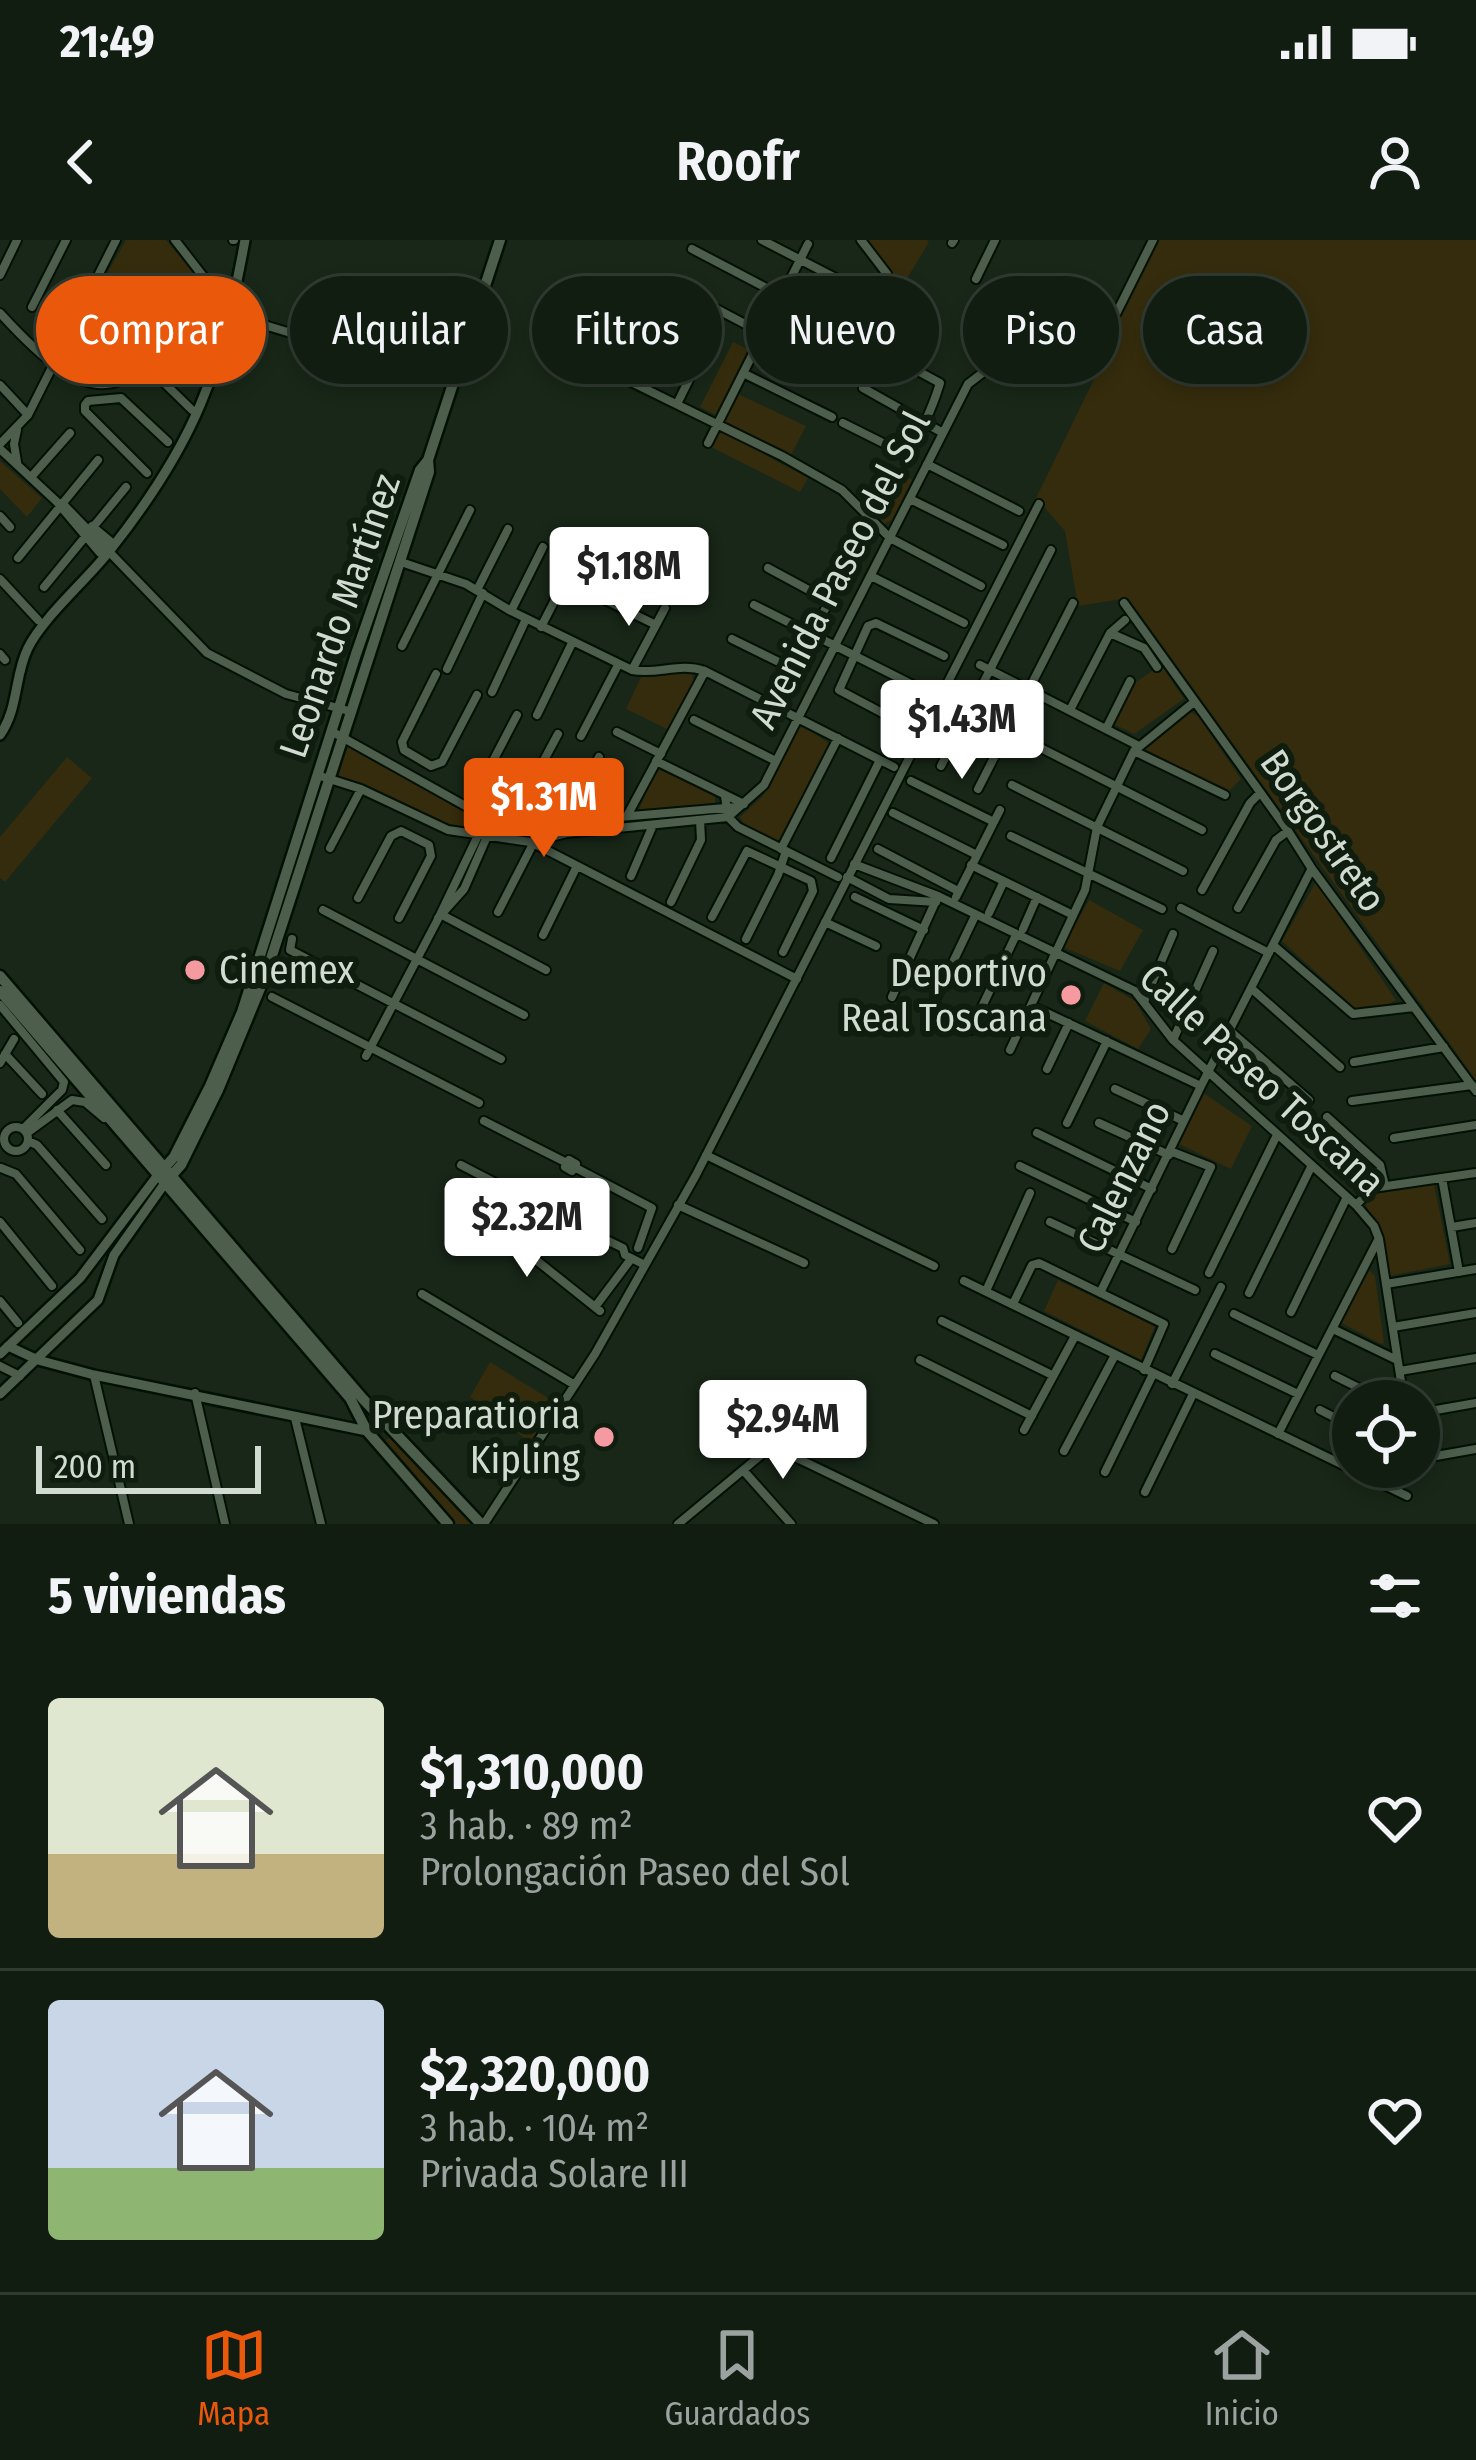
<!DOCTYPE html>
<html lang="es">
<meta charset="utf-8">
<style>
:root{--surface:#121d12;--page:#1f2a20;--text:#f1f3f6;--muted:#9ca29f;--line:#313b32;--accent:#ea580c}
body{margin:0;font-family:"Fira Sans Condensed",sans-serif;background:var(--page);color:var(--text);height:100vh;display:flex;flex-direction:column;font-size:45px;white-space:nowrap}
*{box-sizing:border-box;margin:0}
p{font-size:39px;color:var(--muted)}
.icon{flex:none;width:66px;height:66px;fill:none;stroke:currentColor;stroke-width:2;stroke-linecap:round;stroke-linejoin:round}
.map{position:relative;height:1284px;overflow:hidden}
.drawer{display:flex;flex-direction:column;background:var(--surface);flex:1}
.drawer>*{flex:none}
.hud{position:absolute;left:36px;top:36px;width:1404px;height:108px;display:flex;gap:24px}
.controls{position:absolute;left:1332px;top:1140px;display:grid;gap:24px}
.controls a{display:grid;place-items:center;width:108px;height:108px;border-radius:50%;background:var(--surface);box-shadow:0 6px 18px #0003,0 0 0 3px var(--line);font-size:60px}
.scale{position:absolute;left:36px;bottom:30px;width:225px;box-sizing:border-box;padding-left:12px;border:6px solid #d1dbd1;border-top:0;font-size:33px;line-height:42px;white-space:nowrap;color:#d1dbd1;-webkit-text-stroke:9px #0f1d0f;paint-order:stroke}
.price{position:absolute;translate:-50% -102px;padding:0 27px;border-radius:12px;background:#fff;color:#222;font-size:39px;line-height:78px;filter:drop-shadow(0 3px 6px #0008)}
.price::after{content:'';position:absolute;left:50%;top:72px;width:36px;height:27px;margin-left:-18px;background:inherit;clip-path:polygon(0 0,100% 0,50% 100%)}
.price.current{background:var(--accent);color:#fff}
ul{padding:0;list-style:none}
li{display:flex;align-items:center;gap:36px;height:300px;padding:0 48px}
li+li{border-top:3px solid var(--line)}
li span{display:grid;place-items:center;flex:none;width:336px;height:240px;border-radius:12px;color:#555}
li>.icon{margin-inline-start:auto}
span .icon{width:144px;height:144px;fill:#fffc;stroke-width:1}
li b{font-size:51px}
h2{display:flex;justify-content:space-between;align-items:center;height:144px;padding:0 48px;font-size:51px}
.pill{padding:0 42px;border-radius:54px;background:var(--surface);box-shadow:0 6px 18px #0003,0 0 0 3px var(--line);font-size:42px;line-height:108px}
.pill.current{background:var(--accent);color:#fff}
.status{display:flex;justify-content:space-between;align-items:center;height:84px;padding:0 60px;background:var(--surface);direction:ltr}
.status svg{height:33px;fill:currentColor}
header{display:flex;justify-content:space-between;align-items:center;height:156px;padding:0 48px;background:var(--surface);font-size:54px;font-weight:600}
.menu{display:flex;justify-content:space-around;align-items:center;height:168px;border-top:3px solid var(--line);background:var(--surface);font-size:33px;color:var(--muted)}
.menu a{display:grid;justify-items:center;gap:6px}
.menu .current{color:var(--accent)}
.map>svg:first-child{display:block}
.green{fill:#352c0d}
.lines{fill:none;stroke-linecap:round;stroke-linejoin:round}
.minor-casing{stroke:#031004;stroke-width:12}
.tertiary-casing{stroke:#031004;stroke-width:14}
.secondary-casing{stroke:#031004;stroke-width:15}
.minor{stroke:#4d5e4c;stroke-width:8}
.tertiary{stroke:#4d5e4c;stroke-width:9}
.secondary{stroke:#4d5e4c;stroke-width:10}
.poi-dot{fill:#f49aa0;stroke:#0f1d0f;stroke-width:4.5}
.labels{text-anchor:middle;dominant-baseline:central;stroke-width:12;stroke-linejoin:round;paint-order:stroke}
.street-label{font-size:39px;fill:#d1dbd1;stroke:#0f1d0f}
.poi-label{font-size:39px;fill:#d1dbd1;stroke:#0f1d0f;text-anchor:end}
</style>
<div class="status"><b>21:49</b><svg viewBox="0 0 49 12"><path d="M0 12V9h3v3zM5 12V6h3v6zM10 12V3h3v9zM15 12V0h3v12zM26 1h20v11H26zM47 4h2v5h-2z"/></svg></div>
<header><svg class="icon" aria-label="back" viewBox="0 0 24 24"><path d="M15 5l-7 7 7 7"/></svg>Roofr<svg class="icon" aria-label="person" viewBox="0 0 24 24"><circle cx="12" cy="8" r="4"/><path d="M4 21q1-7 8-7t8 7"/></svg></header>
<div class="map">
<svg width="1476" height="1284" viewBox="0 0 1476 1284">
<rect width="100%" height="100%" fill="#182718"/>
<path class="green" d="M126,0H166L205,47L201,64L154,113L102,87L111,68L110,61L96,53Z
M866,0H927L929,2L902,47Z
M1149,0H1476V840L1128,358L1078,366L1065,291L1036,258L1099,129L1087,122Z
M733,102L749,110L716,175L700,167Z
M738,154L806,186L790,217L724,181Z
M719,190L808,238L800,252L711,207Z
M0,221L42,258L27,277L0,249Z
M894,230L912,240L892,280L884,284L873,272Z
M1161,425L1184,459L1134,494L1114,484L1136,442Z
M682,431L692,434L694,442L669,490L626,469L641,437Z
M1190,472L1198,476L1241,539L1228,552L1141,507Z
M803,486L830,504L779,602L744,585L740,577L763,556L798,488Z
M344,504L482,580L477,591L433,581L336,537Z
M67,517L92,538L5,642L0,638V597Z
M658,527L715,555V563L637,574Z
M1316,642L1396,760L1384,767L1356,769L1282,701Z
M1089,660L1143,690L1120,731L1063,707Z
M1104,743L1135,761L1151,789L1138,809L1085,781Z
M1202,852L1252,886L1231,929L1177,903Z
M1434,944L1450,1024L1390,1036L1383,992L1364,963L1372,954Z
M1369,1030L1375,1036L1384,1103L1381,1104L1340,1082Z
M1058,1040L1155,1086L1141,1120L1044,1071Z
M490,1122L556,1163L530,1202L470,1157Z
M392,1195L479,1284H453L385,1201Z"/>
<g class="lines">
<g class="minor-casing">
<path id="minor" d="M233,0H234
M762,0L888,65
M861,0L887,34
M952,3L954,0
M692,9L869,102
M0,35L17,0
M976,39L995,0
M675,47L851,140
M211,52L235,57
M209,61L233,67
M32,67L66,0
M0,73C95,177 123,162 209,61L206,40L175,0
M231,75L454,142
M177,99L208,128
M1102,102L1153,0
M148,127L192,170
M743,133L832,177
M78,135L129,136
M623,138L782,216L842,250L890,298L981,346
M0,145L28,175
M640,146L673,78
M863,148L943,193
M677,164L710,97
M843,183L903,213C920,198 933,166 940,143L879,110
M17,190L14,204L17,222
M708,203L808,4
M0,204L28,175L116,0
M0,209L56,261L100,313H107
M927,224L1019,271
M147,233L85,171V165L88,161L121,158L168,202
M32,236L70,193
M910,259L1003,305
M62,263L207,413L286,454L349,471
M0,276L10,287
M92,286L110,301L109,311
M18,318L98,220
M401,322L466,344L511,371L632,430C658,435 679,422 705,431L894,527
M871,336L964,383
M0,339L38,380
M44,347L126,247
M477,350L508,289
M585,350L656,385
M1124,363L1288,591L1312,629L1476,851
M754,365L927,452
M511,371L543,307
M541,387L574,323
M1110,393L1144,408L1157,427
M732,399L791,428L798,425L829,361L768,328
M402,406L470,270
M0,414L5,420
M980,425L1137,505
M447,429L483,353
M632,430L665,368
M436,434L402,502L404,510L431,526L442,522L477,455
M492,452L526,379
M1070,470L1110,393L1125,380
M517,475L482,542L485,552L512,565L522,561L558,494
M537,475L572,403
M694,480L776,521
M907,486L839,450L868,386L876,383L944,416
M1106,489L1130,441
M331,491L487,578L514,586L737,567
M617,492L661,514
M581,496L618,425
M1033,504L1202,590
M1134,511L1225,555
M656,521L744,564
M941,526L1051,310
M317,535L361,549L448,590L530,602L567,593L728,577L764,545L968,144L985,131L1070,117
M911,541L994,582
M1012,545L1183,631
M978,549L1073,363
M725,556L728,577L738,587L838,637
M893,573L977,615
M627,576L705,431
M573,583L574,564L599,517
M1011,596L1162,669
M531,602L797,739
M330,608L361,549
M781,609L838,498
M878,609L958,651
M831,618L880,520
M854,624L938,656L1135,751L1173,800L1356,965L1374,986L1379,999L1404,1161
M971,625L1073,675
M631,636L653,585
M847,637L889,659L936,662
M1202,650L1250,563L1260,553
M855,657L924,690
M956,657L1000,570
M358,658L391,596L401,591L429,605L431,616L399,678
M671,662L701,600L700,580
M1181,668L1269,713
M1238,668L1276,600L1288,591
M323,670L524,775
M498,672L533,604
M989,673L1004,641
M444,676L546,730
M712,677L747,611L811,641L813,651L783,712
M438,678L464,649L503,560
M825,682L876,706
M1023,689L1037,657
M543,695L577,626
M292,699L290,710L501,819
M746,699L778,635L786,611
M1273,705L1353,774L1414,767
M1252,749L1340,827
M272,757L479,863
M892,757L938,656
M1144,762L1173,694
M0,765L64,842L62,850L23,889
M1032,766L1201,846L1311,630
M931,768L974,678
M971,790L1016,695
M1230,791L1309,860
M1173,800L1213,711
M1010,810L1085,650L1097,587L1134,511L1194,462
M5,814L42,854
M366,816L438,679L496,558
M1354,822L1444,807
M0,823L14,799
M1047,829L1069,783
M1115,849L1184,881
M1352,861L1472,845
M57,870L106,925
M1327,877L1380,925L1385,946
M484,881L565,922
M1067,883L1107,801
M1099,883L1169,915
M4 899a12 12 0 1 1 24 0a12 12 0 1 1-24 0Z
M27,893L72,860L85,862L104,878
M1037,893L1152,949
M1394,898L1476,885
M28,901L37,905L102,979
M1170,911L1211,927L1172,1009
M706,915L934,1026
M569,920L576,924L572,931L565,927Z
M461,925L544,968
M1020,926L1136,982
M1,928L16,934L80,1010
M576,928L652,968L638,1008
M1442,938L1459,1032
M451,952L473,970
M548,965L555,970L550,976L544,972Z
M678,965L804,1023
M1356,965L1373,948L1476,933
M477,968L483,972L478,978L472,973Z
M553,974L623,1008L625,1015L643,1024
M481,976L600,1071
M0,982L52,1046
M1050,982L1195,1050
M1452,987L1476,983
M1209,1033L1277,895
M964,1041L1407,1256
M1386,1044L1476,1029
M986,1051L1030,953
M1100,1053L1201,846
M1249,1053L1312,925
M422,1054L575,1145
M0,1061L18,1083
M1013,1064L1032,1025L1039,1023L1164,1084L1144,1130
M595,1067L631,1019
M1291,1072L1347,957
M1234,1074L1318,1115
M942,1081L1052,1135
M1393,1087L1476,1073
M1335,1090L1397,1120
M1215,1114L1298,1154
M920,1120L1032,1176
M0,1126L20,1136
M1400,1131L1476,1118
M94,1135L129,1284
M1335,1136L1385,1161
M1172,1144L1221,1047
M195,1153L225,1284
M1320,1170L1353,1187
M1419,1173L1476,1163
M295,1178L321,1284
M1024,1190L1075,1096
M1278,1194L1378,1000
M1064,1211L1115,1115
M1419,1219L1476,1209
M1414,1227L1415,1234
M743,1230L791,1284
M1105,1232L1153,1134
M1145,1252L1193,1154
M484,1284L595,1114L696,935L1039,264
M678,1284L772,1206L934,1284"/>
</g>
<g class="tertiary-casing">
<path id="tertiary" d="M0,495C19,468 14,436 28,408C43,377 89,338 111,309C195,203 221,132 245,0
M8,1106L38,1120L94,1135L367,1191
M0,1114L80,1038L158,935
M0,1154L98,1060L114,1015L165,943"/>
</g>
<g class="secondary-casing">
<path id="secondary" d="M0,736L363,1159L481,1284
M0,751L350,1158L367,1191L448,1284
M158,935L174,917L210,846L242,772L356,414L420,230L428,220L500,0
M165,943L181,925L218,850L266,734L429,232L428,220"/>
</g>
<use href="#minor" class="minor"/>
<use href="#tertiary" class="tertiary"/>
<use href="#secondary" class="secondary"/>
</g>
<g class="poi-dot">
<circle cx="195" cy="730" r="12"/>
<circle cx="1071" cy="755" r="12"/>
<circle cx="604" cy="1197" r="12"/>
</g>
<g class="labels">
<g class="street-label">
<text transform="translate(840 330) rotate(-63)">Avenida Paseo del Sol</text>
<text transform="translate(340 376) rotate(-71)">Leonardo Martínez</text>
<text transform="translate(1323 591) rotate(55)">Borgostreto</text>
<text transform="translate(1262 840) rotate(43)">Calle Paseo Toscana</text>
<text transform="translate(1124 937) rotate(-64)">Calenzano</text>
</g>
<g class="poi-label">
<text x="219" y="730" text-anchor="start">Cinemex</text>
<text x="1047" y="733">Deportivo<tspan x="1047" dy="45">Real Toscana</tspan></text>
<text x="580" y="1175">Preparatioria<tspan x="580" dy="45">Kipling</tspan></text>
</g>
</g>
</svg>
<div class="controls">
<a><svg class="icon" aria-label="locate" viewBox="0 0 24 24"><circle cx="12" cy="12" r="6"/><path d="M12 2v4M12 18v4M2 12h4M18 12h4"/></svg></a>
</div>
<div class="scale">200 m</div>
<b class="price" style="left:629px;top:389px">$1.18M</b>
<b class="price" style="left:962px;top:542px">$1.43M</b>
<b class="price current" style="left:544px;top:620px">$1.31M</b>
<b class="price" style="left:527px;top:1040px">$2.32M</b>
<b class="price" style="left:783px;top:1242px">$2.94M</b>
<div class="hud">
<a class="pill current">Comprar</a>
<a class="pill">Alquilar</a>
<a class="pill">Filtros</a>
<a class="pill">Nuevo</a>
<a class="pill">Piso</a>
<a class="pill">Casa</a>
</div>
</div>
<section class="drawer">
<h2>5 viviendas<svg class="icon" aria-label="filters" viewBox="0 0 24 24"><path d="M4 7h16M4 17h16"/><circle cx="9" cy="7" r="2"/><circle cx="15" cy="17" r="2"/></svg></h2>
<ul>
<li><span style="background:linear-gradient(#dfe7d0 65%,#c2b280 0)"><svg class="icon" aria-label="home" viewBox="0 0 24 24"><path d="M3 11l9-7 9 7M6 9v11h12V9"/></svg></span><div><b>$1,310,000</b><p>3 hab. · 89 m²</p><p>Prolongación Paseo del Sol</p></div><svg class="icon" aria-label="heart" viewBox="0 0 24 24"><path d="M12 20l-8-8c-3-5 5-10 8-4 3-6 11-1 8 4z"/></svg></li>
<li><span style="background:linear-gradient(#c9d6e8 70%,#8fb573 0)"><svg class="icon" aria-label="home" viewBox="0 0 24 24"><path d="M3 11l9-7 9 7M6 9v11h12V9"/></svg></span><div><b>$2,320,000</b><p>3 hab. · 104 m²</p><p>Privada Solare III</p></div><svg class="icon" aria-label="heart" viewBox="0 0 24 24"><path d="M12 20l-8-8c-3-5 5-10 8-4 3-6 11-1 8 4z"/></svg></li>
</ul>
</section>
<nav class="menu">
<a class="current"><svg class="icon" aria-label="map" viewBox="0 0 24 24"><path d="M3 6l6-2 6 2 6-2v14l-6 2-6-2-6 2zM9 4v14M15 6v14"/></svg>Mapa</a>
<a><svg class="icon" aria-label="saved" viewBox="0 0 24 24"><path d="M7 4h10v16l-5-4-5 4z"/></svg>Guardados</a>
<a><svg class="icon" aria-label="home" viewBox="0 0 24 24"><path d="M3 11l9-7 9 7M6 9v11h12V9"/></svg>Inicio</a>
</nav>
